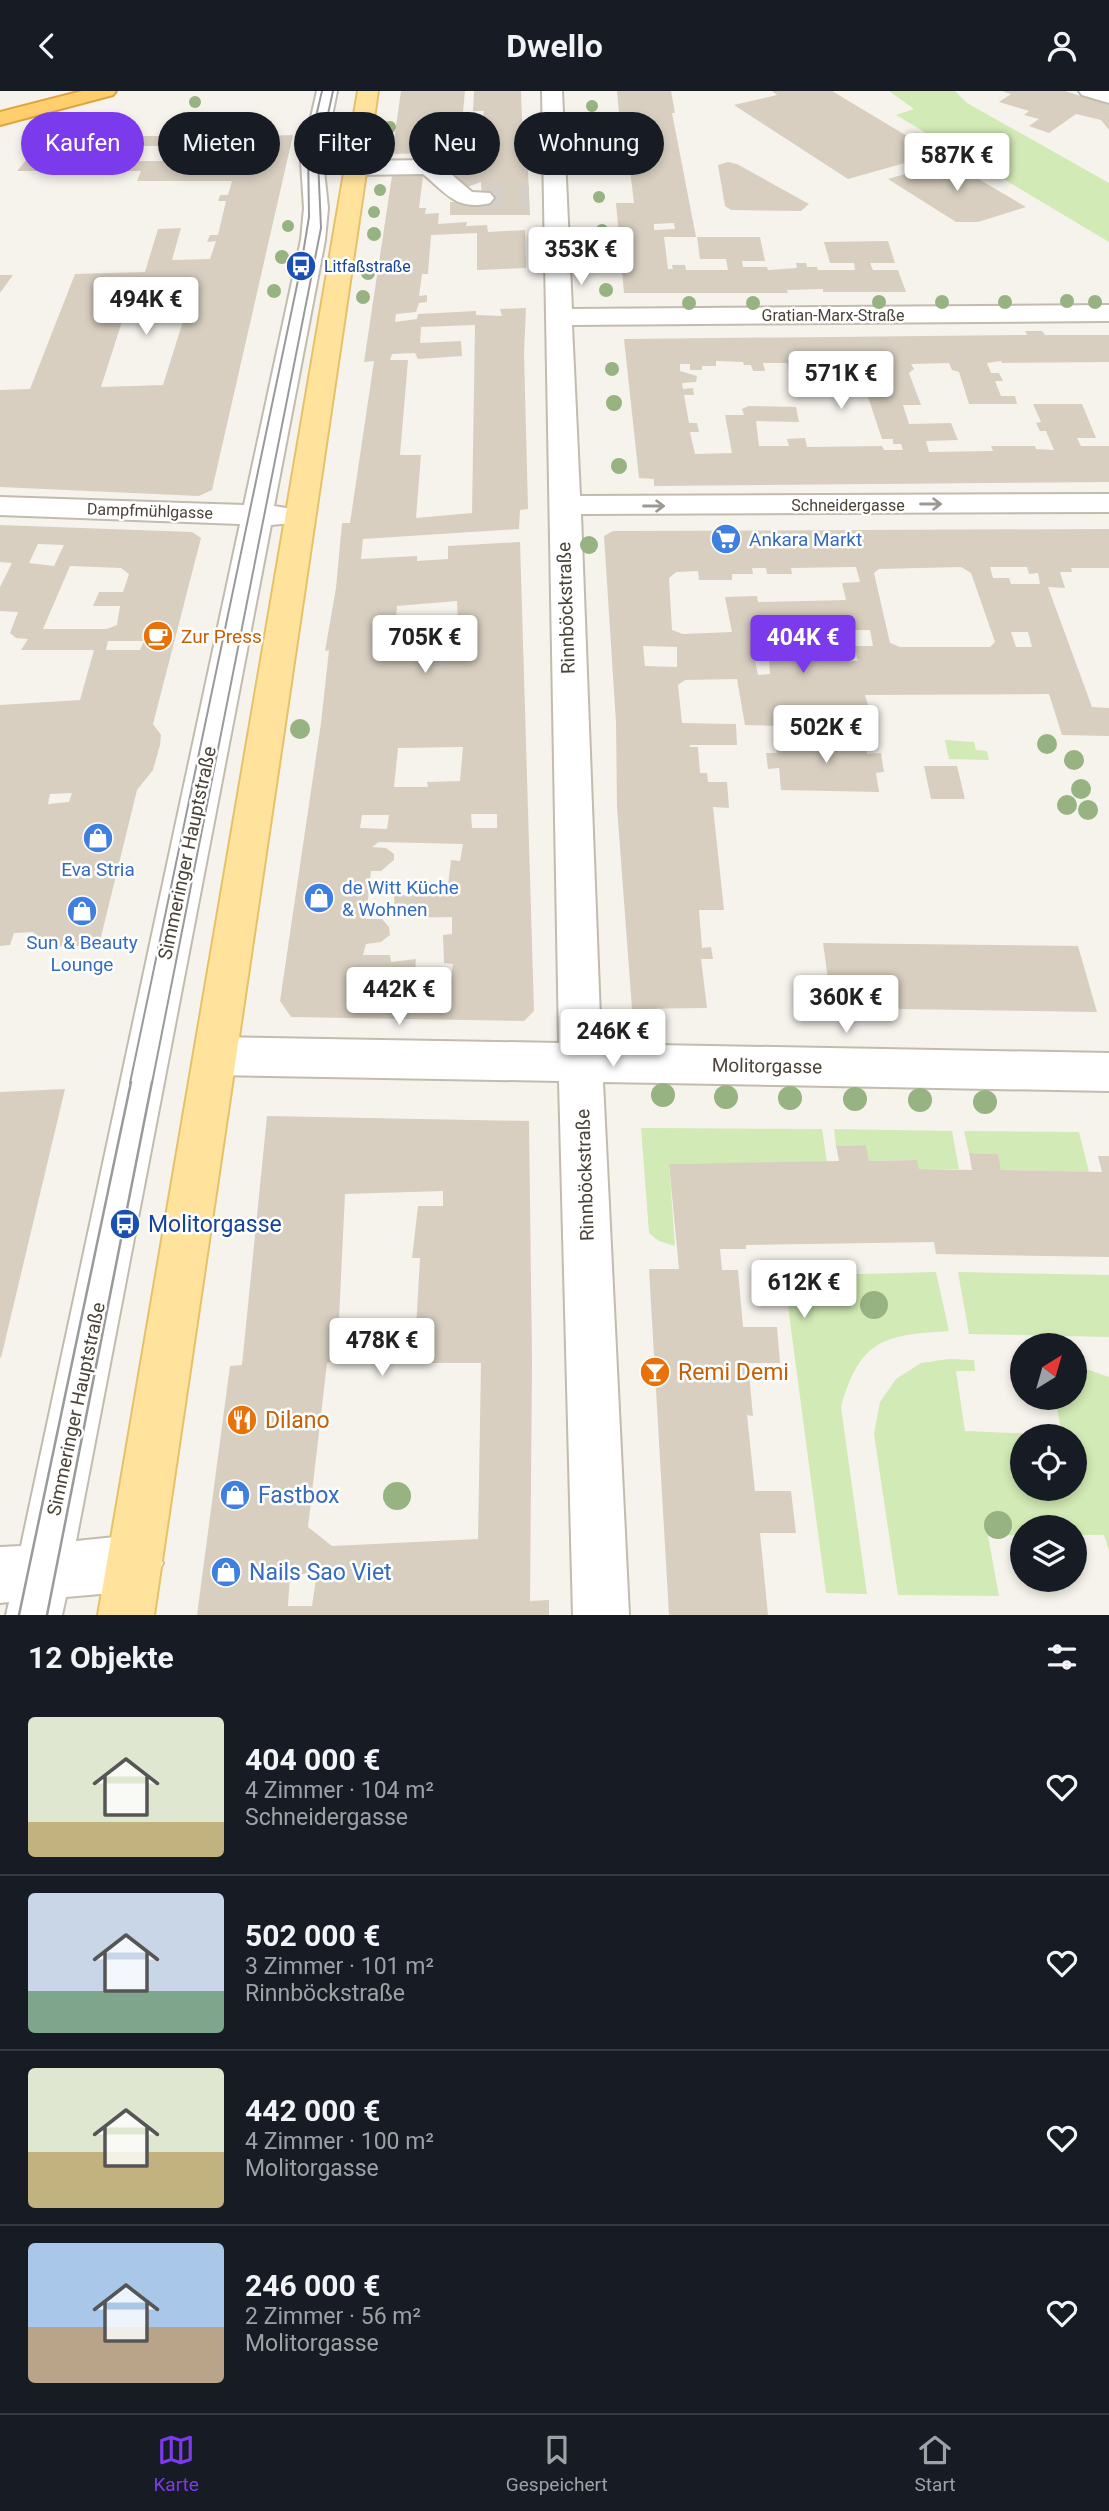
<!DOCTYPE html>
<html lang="de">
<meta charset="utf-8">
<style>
:root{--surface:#171b24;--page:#242831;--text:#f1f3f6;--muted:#9ea1a6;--line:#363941;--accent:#7c3aed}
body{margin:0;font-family:Roboto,sans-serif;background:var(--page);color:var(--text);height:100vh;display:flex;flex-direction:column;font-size:26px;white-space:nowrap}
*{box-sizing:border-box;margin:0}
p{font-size:23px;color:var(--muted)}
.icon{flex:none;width:38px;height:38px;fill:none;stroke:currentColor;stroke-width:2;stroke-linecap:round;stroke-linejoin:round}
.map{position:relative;height:1524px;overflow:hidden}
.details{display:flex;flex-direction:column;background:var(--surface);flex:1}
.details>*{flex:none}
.hud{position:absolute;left:21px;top:21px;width:700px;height:63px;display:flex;gap:14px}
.needle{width:46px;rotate:37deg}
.controls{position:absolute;left:1010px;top:1242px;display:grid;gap:14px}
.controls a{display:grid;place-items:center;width:77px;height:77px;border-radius:50%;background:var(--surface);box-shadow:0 4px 10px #0003;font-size:35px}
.price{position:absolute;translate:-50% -60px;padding:0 16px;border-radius:7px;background:#fff;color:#222;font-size:23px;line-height:46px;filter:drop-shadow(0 2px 4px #0008)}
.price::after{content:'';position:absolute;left:50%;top:42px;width:21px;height:16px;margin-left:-10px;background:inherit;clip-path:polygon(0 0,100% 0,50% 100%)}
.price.current{background:var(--accent);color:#fff}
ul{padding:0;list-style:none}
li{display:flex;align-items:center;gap:21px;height:175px;padding:0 28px}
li+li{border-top:2px solid var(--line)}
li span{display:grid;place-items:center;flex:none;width:196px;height:140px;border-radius:7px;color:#555}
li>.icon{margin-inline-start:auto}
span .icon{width:84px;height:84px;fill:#fffc;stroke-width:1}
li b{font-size:30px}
h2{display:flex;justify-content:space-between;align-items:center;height:84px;padding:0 28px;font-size:30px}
.pill{padding:0 24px;border-radius:32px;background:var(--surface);box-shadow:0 4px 10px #0003;font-size:24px;line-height:63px}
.pill.current{background:var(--accent);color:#fff}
header{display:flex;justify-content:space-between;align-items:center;height:91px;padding:0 28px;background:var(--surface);font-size:32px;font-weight:700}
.tabs{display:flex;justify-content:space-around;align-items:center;height:98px;border-top:2px solid var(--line);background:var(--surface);font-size:19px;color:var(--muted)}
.tabs a{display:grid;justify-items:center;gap:4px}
.tabs .current{color:var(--accent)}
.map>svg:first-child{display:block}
.green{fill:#d2eab5;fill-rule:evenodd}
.building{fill:#d8cfc1;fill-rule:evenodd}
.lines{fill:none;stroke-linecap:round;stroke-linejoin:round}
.minor-tunnel{stroke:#d4d0c8;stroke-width:24;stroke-dasharray:24 11;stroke-linecap:butt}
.minor-casing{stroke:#c2bbae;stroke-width:4}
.major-casing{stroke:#e6c16a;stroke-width:4}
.highway-casing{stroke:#e0a43c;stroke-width:4}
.minor{fill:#fff;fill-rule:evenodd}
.major{fill:#ffe39c;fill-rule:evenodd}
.highway{fill:#ffcf6e;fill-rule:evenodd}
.tram-far1{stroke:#9a9a9a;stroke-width:2}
.tram{stroke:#9a9a9a;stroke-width:2.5}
.tree{fill:#97b381}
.oneway{stroke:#9c9892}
.labels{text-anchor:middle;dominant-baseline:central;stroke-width:5;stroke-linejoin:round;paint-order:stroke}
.far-transit-label{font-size:16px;fill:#164399;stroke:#fff;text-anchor:start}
.far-street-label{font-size:16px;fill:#4b4439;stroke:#fff}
.shop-label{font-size:19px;fill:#366cbe;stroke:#fff;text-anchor:start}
.street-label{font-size:19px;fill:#4b4439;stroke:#fff}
.food-label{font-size:19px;fill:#c56008;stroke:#fff;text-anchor:start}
.near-transit-label{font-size:23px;fill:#164399;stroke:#fff;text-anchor:start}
.near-food-label{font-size:23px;fill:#c56008;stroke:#fff;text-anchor:start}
.near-shop-label{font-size:23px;fill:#366cbe;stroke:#fff;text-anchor:start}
</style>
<header><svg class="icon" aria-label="back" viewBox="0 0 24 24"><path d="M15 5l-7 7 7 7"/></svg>Dwello<svg class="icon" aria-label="person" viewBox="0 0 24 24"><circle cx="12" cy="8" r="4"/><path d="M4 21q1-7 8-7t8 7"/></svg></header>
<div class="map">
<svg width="1109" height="1524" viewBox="0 0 1109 1524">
<rect width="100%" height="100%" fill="#f6f3ec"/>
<path class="green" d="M889,0H955L967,12L1109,92V151L896,24L914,18Z
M945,649L974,651L976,659L987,660L989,669L949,668Z
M641,1037L822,1038L827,1071L669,1073L675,1155L659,1150L649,1142Z
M834,1038L952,1040L959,1078H919L916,1069L869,1070L866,1054L836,1055Z
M964,1040L1079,1041L1089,1081L1001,1079L997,1063L969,1062Z
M936,1181L949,1240C884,1244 860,1248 841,1316L867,1503L826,1502L784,1185Z
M958,1181L1109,1184V1246L969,1243Z
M948,1268L974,1269L975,1280H956L965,1340L1062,1344L1055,1307H1074L1075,1274L1109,1286V1460L1104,1444H1075L1074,1437H1022V1444L988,1445L999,1505L898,1504L874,1343L880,1311L896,1288L921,1272ZM1022,1346H1074V1398H1022Z"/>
<path class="building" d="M401,0H465L459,61L392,63Z
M474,0H521L523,59H527L530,124H450V111L482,110L481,91L462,98L444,83L481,72L484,53L471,54L474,30H482L484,20H473Z
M617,0H671L675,22H672L696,146H664L668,178H673L672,174H685L686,179H728L726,168H700L697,146H760L765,170H742L743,176H767L768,179L797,177L796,172H806L807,176H817L818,179H855L854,172H830L824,151L888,150L895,172H870L873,179H898L906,201H823V198L787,199L788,202H624L616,112H634L623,22H619ZM674,132L675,138L654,139V133Z
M772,0H832L937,63L848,88L734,14L777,4Z
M1002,0H1065L1109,14V39L1101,29L1076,23L1049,42L1029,35L1039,28L1024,24L1029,20L999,11L1011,3Z
M95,22L80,46H93L79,70H183L185,66H200L197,70H235L241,54L168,57L170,55H114L118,45H252L251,48H259L260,45L293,44L212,399L199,405L0,396V299L30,298L75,183L145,181L158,138L181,137L172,169L210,168L216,150L207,151L210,144H218L226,110H218L220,104H228L232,90H137L141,80H17L65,23ZM195,192L163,294L101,296L134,193Z
M948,70L1026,116L978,131H956L888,88Z
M728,71L737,73L809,113L801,120L731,119L725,115L718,74Z
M392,85H423L419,117H426L425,123L439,122L438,133L467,131L466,135L487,134L488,141L525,139L526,177L477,179V142L431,144L428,183H422L419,205L427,204V211L419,212L416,221L396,223L395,231L417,228L418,223L476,220V224L502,225L500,218L526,217L524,262L528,418L520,419L519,438L363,448L361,468L417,465V470L448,468V455L520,451L534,920L524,930L291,926L280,910L321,632L329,559L325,560L336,497L342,432H350L374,270L364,271ZM475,234L472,422L416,427L421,364H400L408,269H390L392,263L415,262L418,268L462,265L461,250L420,252L421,236ZM457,510L458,534L395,537L397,515ZM463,656L460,690L427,691L428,696H394L398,657ZM471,723H497V737H472ZM362,724H389L387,738L360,737ZM379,751L463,753L460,770L451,769L448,794L460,793L456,805L394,804L395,827L452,826V843L443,844L444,872L453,873L451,888H414L416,868L391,871L390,864H363L366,853L381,851L390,844L389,836L382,828H366L371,780H381L394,769V763L386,757L372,756Z
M0,184H13L0,202Z
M1025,240H1042L1045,244H1109V271L1002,272L1001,270L987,272L991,282H999L1003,290H995L1001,305H1015L1017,313H969L959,281L952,279L949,272L911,273L914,278L909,282L921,314H903L909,333L951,332L958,349L926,350L929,361L993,360L991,355H1035L1036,358L1054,359L1046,340H1040L1036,332L1041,331L1033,313H1082L1096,347H1077L1081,355H1109V391L654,395V388L639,387L624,248L1027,244ZM716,270L743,271L744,274H751L753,280H765L763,272H787L789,282L814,281L815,286H842V281H861L858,273L875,276L876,284L869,283L871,292H878L882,305L868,306L882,348H893V353H901L903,359H884L882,355L807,356L805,347L787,348L789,355H759L756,330L799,331L796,316L748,315L742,318L744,324H725L732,362L695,363L690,341H699L697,332H689L684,304H694L693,297L683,298L682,292L696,291L697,285L680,280V273H690V279H702V275H716Z
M0,434L192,441L201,447L153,633L161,644L160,654L153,679L137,699L99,854L27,857L34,841L14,842L10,854L0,855V614L80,609L94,559H21L28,548L16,547L10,542L18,521L0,520V496L12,472L0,471ZM38,453L64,454L54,475L29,472ZM70,475L121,477L129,483L123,501H99L93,515H120L117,534L107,538H43ZM108,550H144L140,559H106ZM72,702L69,711L48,713L50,703Z
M1109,438V477H1071L1072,481H1060L1065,497L1048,496L1092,616L1109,617V645L1062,644L1049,603L865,604L869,617H776L780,635L745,634L737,588L685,589L678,594L682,632L736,633L737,654H690V656H698L700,682H707L708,691H727L729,717L713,716L724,819H699L702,857L711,856L713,868H701L707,917L632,918L617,716L616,632L604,445L613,440ZM856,476L860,491L842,492L846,509L758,511L757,505L725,506L732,541L683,543L672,539L669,487L676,481L698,480L699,489H732V483H753L752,477H766L767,483H792L791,477ZM961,476L971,482L995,551L990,556H900L890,552L874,482L879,478ZM990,476H1027L1029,483L1038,482L1040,493H1011L1009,487H993ZM854,539H870L873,555H854L858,570H836L834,565H825L823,558L832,556L831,552H855ZM1011,541H1028L1032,556H1016ZM750,545H765L766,555L789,553L791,557H800L801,567L769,569L770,583L758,584ZM643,555L677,556V576L645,575Z
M773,647L864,649L867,663L881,662L884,681L876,682L879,701L781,699L779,677L768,678L766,662H777Z
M924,675H957L965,708H931Z
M823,852L1078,855L1097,921L832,917Z
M65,998L1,1267L0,1266V1001Z
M267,1025L529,1030L532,1270L530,1510L549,1509V1524H197L230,1275L242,1274ZM443,1100V1115H418L412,1167H420L414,1272H481L478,1448L332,1455L308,1436L327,1272L337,1269L345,1103ZM317,1481L312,1515H288L290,1485Z
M866,1054L869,1070L917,1069L919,1078L972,1079L969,1062L998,1063L1001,1079L1102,1081L1098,1065H1109V1166L936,1163L934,1151L746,1154V1158H720L722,1179H738L743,1236H777L780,1272H748L753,1325L747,1324L755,1400H791L796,1442H760L768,1524H669L649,1178H679L669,1073L839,1070L836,1055Z"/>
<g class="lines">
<path class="minor-tunnel" d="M482,107H529"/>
<g class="minor-casing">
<path id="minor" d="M317,0H337L323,70L328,117L325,149L274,415L292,418L296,425L292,432L271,434L76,1450L135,1444L154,1453L163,1472L154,1491L135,1500L66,1506L62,1524H6L9,1511L0,1512V1456L21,1455L240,433L0,424V406L244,414L301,149L304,117L301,70Z
M542,0H562L572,218L1109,214V230L572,234L580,405L1109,403V421L581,423L601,953L1109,962V1000L603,991L629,1524H573L559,990L216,984L201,978L194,965L201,952L216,946L559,952Z
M1079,0H1109V12L1082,4Z
M429,69L437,71L472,101L490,102L494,107L490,112C457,120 447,103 423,83L356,84L348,82L345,77L348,72L356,70Z"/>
</g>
<g class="major-casing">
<path id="major" d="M358,0H378L154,1524H98Z"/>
</g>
<g class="highway-casing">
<path id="highway" d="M82,0H116L113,4L0,34V21Z"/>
</g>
<use href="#minor" class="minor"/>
<use href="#major" class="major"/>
<use href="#highway" class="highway"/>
<path class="tram-far1" d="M130,992L301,175L309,126L308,59L322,0
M152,992L321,137L318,69L333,0"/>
<path class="tram" d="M19,1524L131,991
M47,1524L152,991"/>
</g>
<g class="tree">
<circle cx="195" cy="11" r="6"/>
<circle cx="592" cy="15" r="6"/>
<circle cx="390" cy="36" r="6"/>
<circle cx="594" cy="41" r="6"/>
<circle cx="385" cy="65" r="6"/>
<circle cx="597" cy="77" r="6"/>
<circle cx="380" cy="99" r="6"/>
<circle cx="599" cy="106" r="6"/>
<circle cx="374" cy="121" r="6"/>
<circle cx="288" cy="135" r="6"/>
<circle cx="602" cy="139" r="6"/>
<circle cx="374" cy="143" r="7"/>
<circle cx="603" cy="162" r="7"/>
<circle cx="282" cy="166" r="7"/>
<circle cx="368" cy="182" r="7"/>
<circle cx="606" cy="199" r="7"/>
<circle cx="274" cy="200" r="7"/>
<circle cx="363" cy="206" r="7"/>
<circle cx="1067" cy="210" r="7"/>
<circle cx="879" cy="211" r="7"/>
<circle cx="942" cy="211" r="7"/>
<circle cx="1005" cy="211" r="7"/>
<circle cx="1095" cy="211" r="7"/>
<circle cx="689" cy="212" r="7"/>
<circle cx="753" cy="212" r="7"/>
<circle cx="612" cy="278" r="7"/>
<circle cx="614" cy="312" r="8"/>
<circle cx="619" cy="375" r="8"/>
<circle cx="589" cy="454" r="9"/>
<circle cx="300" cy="638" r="10"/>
<circle cx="1047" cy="653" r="10"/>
<circle cx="1074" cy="669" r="10"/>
<circle cx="1081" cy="698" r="10"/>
<circle cx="1067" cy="714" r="10"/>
<circle cx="1088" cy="719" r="10"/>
<circle cx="663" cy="1004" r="12"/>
<circle cx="726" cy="1006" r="12"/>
<circle cx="790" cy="1007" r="12"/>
<circle cx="855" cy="1008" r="12"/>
<circle cx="920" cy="1009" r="12"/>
<circle cx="985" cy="1011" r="12"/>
<circle cx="874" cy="1214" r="14"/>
<circle cx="397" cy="1405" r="14"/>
<circle cx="998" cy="1434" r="14"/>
</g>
<defs><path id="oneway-shaft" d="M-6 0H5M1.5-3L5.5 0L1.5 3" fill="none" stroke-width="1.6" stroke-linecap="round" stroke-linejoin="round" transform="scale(1.75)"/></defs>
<g class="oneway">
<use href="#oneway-shaft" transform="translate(931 413)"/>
<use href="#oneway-shaft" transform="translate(654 415)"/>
</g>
<defs>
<g id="bus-disc" transform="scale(1.575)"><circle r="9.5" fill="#1a4fb4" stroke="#fff"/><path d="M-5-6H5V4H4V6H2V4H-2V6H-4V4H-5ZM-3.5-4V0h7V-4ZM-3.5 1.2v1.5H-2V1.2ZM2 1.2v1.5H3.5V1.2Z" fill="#fff"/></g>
<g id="supermarket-disc" transform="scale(1.575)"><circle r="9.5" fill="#3f7fe0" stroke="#fff"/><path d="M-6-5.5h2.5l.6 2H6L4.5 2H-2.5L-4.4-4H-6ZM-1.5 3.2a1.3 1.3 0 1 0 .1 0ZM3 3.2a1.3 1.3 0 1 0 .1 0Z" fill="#fff"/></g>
<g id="cafe-disc" transform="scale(1.575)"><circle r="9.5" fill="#e8710a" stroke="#fff"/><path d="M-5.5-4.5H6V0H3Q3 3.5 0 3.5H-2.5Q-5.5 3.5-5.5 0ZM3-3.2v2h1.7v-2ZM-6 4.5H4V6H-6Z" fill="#fff"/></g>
<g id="shop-disc" transform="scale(1.575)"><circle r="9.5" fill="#3f7fe0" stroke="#fff"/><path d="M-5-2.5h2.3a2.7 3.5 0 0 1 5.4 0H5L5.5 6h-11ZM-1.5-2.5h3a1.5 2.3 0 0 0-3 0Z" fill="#fff"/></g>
<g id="bar-disc" transform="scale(1.575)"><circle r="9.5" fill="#e8710a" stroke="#fff"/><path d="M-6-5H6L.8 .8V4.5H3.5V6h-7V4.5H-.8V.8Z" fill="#fff"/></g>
<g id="restaurant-disc" transform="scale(1.575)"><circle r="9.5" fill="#e8710a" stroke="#fff"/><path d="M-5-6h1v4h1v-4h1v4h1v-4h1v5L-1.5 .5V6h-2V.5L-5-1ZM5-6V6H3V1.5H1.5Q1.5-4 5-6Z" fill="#fff"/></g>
</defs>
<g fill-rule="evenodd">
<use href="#bus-disc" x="301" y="175"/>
<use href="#supermarket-disc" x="726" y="448"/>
<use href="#cafe-disc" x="158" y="545"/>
<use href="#shop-disc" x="98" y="747"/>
<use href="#shop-disc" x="319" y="807"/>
<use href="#shop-disc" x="82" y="820"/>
<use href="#bus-disc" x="125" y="1133"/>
<use href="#bar-disc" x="655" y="1281"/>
<use href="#restaurant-disc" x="242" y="1329"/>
<use href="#shop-disc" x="235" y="1404"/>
<use href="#shop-disc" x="226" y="1481"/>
</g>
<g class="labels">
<g class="far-transit-label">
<text x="324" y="175">Litfaßstraße</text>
</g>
<g class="far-street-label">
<text x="833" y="224">Gratian-Marx-Straße</text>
<text x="848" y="414">Schneidergasse</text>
<text transform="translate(150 420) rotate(2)">Dampfmühlgasse</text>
</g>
<g class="shop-label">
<text x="749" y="448">Ankara Markt</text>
<text x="98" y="778" text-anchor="middle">Eva Stria</text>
<text x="342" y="796">de Witt Küche<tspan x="342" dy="22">&amp; Wohnen</tspan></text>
<text x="82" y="851" text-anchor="middle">Sun &amp; Beauty<tspan x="82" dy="22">Lounge</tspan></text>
</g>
<g class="street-label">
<text transform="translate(566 517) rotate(-92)">Rinnböckstraße</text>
<text transform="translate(187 762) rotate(-78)">Simmeringer Hauptstraße</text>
<text transform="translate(767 975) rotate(1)">Molitorgasse</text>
<text transform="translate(585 1084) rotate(-92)">Rinnböckstraße</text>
<text transform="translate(76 1318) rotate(-78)">Simmeringer Hauptstraße</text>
</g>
<g class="food-label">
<text x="181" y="545">Zur Press</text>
</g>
<g class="near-transit-label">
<text x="148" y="1133">Molitorgasse</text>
</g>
<g class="near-food-label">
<text x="678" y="1281">Remi Demi</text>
<text x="265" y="1329">Dilano</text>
</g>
<g class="near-shop-label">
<text x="258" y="1404">Fastbox</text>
<text x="249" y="1481">Nails Sao Viet</text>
</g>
</g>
</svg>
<div class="controls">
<a><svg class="needle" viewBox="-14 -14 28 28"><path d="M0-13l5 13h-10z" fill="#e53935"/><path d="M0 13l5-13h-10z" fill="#9ea1a6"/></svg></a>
<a><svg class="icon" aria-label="locate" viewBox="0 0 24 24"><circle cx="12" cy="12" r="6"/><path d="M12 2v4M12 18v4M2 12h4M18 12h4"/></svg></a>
<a><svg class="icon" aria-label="layers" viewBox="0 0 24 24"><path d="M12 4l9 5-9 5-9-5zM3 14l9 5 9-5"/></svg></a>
</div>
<b class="price" style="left:957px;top:102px">587K €</b>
<b class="price" style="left:581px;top:196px">353K €</b>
<b class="price" style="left:146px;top:246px">494K €</b>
<b class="price" style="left:841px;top:320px">571K €</b>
<b class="price" style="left:425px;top:584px">705K €</b>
<b class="price current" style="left:803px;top:584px">404K €</b>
<b class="price" style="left:826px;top:674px">502K €</b>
<b class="price" style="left:399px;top:936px">442K €</b>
<b class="price" style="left:846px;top:944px">360K €</b>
<b class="price" style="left:613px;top:978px">246K €</b>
<b class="price" style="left:804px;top:1229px">612K €</b>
<b class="price" style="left:382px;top:1287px">478K €</b>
<div class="hud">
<a class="pill current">Kaufen</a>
<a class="pill">Mieten</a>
<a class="pill">Filter</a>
<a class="pill">Neu</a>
<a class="pill">Wohnung</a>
</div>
</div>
<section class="details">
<h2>12 Objekte<svg class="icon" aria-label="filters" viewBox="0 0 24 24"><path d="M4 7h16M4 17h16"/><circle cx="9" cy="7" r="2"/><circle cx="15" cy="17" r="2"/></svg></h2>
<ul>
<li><span style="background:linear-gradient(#dfe7d0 75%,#c2b280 0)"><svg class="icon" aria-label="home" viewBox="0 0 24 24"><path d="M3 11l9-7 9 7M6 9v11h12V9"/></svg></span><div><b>404 000 €</b><p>4 Zimmer · 104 m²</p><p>Schneidergasse</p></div><svg class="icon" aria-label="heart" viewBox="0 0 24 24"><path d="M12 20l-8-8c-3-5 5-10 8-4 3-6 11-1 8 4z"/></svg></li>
<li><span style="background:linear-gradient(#c9d6e8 70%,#7fa58c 0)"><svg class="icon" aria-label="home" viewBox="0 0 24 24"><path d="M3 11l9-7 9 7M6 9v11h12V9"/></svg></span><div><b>502 000 €</b><p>3 Zimmer · 101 m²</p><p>Rinnböckstraße</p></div><svg class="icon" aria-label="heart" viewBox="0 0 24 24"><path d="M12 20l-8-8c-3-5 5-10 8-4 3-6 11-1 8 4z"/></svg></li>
<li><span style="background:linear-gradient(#dfe7d0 60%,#c2b280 0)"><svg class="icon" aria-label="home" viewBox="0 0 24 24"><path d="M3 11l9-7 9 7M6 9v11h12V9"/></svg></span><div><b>442 000 €</b><p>4 Zimmer · 100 m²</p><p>Molitorgasse</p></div><svg class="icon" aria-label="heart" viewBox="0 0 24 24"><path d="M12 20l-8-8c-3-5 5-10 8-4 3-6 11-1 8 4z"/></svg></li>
<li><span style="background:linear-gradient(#a9c7e8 60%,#b9a48a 0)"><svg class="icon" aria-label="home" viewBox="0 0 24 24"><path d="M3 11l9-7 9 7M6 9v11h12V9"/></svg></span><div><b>246 000 €</b><p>2 Zimmer · 56 m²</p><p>Molitorgasse</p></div><svg class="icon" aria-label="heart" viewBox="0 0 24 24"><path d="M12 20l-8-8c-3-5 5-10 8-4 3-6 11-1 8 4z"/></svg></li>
</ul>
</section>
<nav class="tabs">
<a class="current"><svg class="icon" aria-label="map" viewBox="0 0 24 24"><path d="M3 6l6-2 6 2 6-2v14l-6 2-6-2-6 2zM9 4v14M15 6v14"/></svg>Karte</a>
<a><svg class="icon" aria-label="saved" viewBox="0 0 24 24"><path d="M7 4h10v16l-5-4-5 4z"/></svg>Gespeichert</a>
<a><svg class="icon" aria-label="home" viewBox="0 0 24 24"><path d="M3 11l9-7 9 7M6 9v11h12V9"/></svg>Start</a>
</nav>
